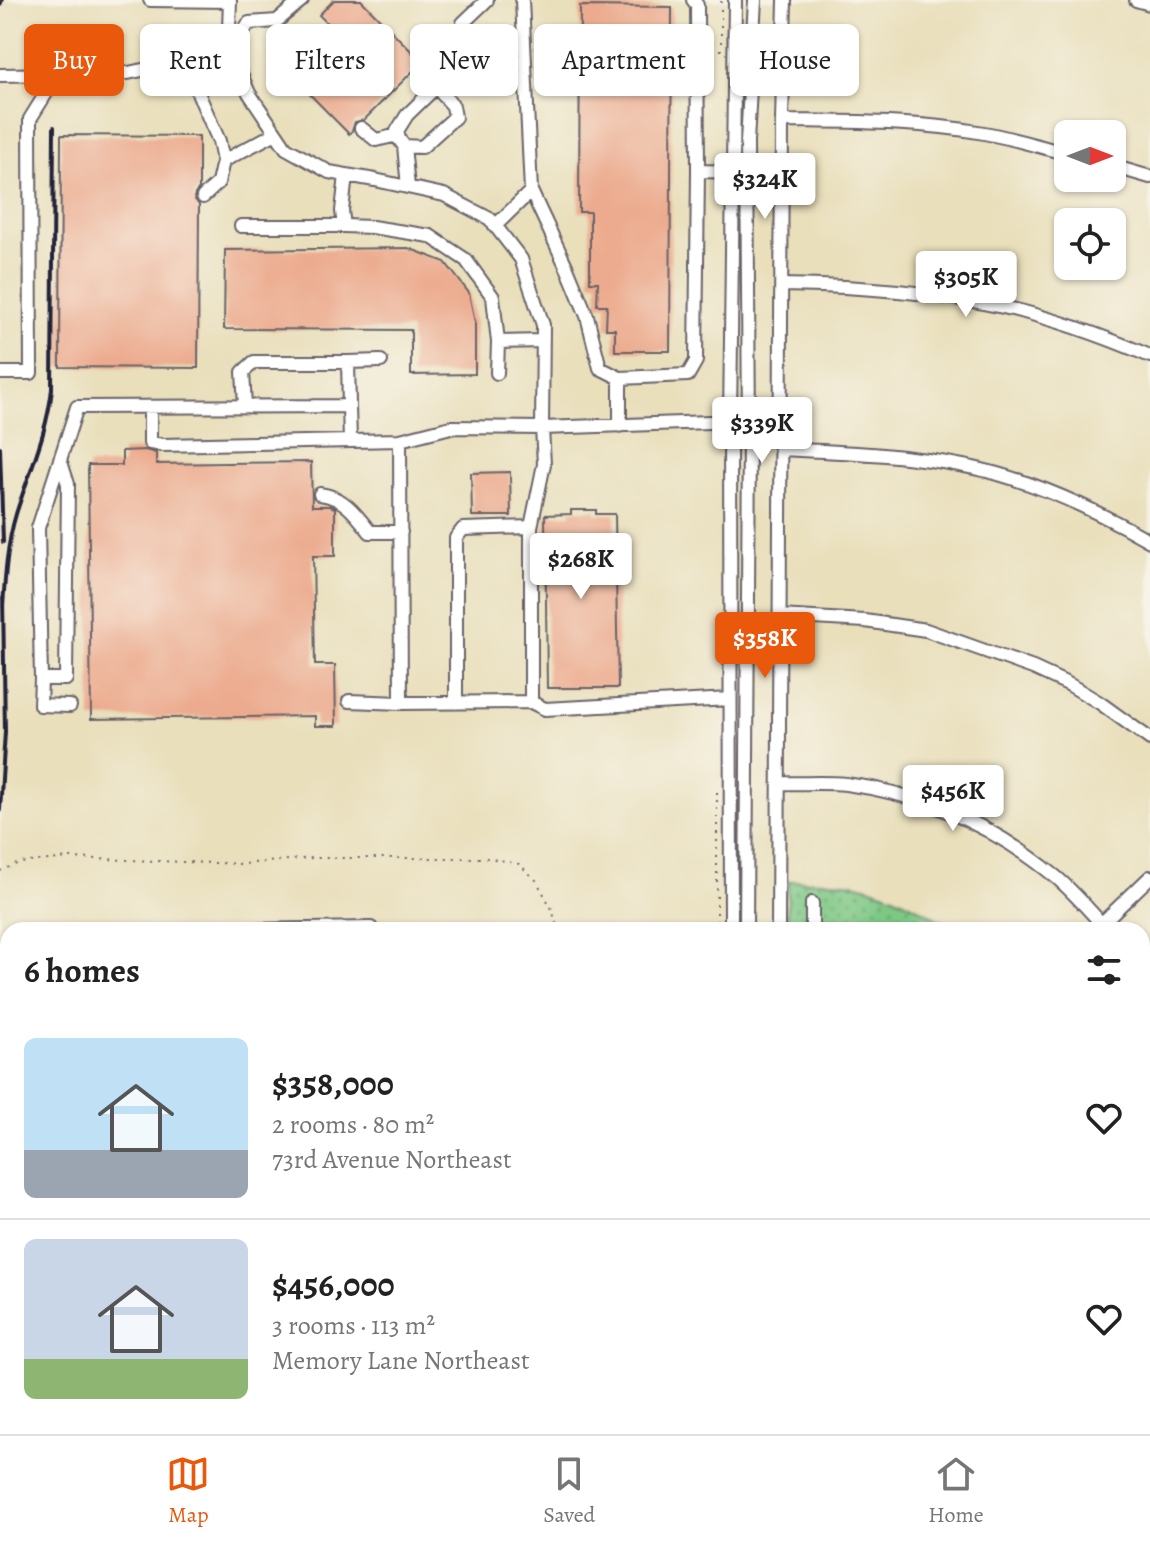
<!DOCTYPE html>
<meta charset="utf-8">
<style>
:root{--surface:#fff;--page:#f6f6f6;--text:#222;--muted:#767676;--line:#e0e0e0;--accent:#ea580c}
body{margin:0;font-family:Alegreya,serif;background:var(--page);color:var(--text);height:100vh;display:flex;flex-direction:column;font-size:30px;white-space:nowrap}
*{box-sizing:border-box;margin:0}
p{font-size:26px;color:var(--muted)}
.icon{flex:none;width:44px;height:44px;fill:none;stroke:currentColor;stroke-width:2;stroke-linecap:round;stroke-linejoin:round}
.map{position:relative;flex:1;overflow:hidden}
.details{position:absolute;left:0px;top:922px;width:1150px;height:512px;display:flex;flex-direction:column;background:var(--surface);border-radius:24px 24px 0 0;box-shadow:0 2px 6px #0004}
.details>*{flex:none}
.top-card{position:absolute;left:24px;top:24px;width:1102px;height:72px;display:flex;gap:16px}
.needle{width:52px;rotate:90deg}
.fabs{position:absolute;left:1054px;top:120px;display:grid;gap:16px}
.fabs a{display:grid;place-items:center;width:72px;height:72px;border-radius:12px;background:var(--surface);box-shadow:0 2px 6px #0004;font-size:40px}
.price{position:absolute;translate:-50% -68px;padding:0 18px;border-radius:8px;background:#fff;color:#222;font-size:26px;line-height:52px;filter:drop-shadow(0 2px 4px #0008)}
.price::after{content:'';position:absolute;left:50%;top:48px;width:24px;height:18px;margin-left:-12px;background:inherit;clip-path:polygon(0 0,100% 0,50% 100%)}
.price.current{background:var(--accent);color:#fff}
ul{padding:0;list-style:none}
li{display:flex;align-items:center;gap:24px;height:200px;padding:0 24px}
li+li{border-top:2px solid var(--line)}
li span{display:grid;place-items:center;flex:none;width:224px;height:160px;border-radius:12px;color:#555}
li>.icon{margin-inline-start:auto}
span .icon{width:96px;height:96px;fill:#fffc;stroke-width:1}
li b{font-size:34px}
h2{display:flex;justify-content:space-between;align-items:center;height:96px;padding:0 24px;font-size:34px}
.tag{padding:0 28px;border-radius:12px;background:var(--surface);box-shadow:0 2px 6px #0004;font-size:28px;line-height:72px}
.tag.current{background:var(--accent);color:#fff}
.tab-bar{display:flex;justify-content:space-around;align-items:center;height:112px;border-top:2px solid var(--line);background:var(--surface);font-size:22px;color:var(--muted)}
.tab-bar a{display:grid;justify-items:center;gap:4px}
.tab-bar .current{color:var(--accent)}
.map>svg:first-child{display:block}
.park{fill:url(#park-dots);stroke:#507560;stroke-width:2}
.building{fill:#ecab8e}
.lines{fill:none;stroke-linecap:round;stroke-linejoin:round}
.minor-casing{stroke:#686468;stroke-width:16}
.path{stroke:#686468;stroke-width:2;stroke-dasharray:2 6;stroke-linecap:butt}
.minor{stroke:#fff;stroke-width:12}
.rail{stroke:#22223b;stroke-width:4}
</style>
<div class="map">
<svg width="1150" height="1434" viewBox="0 0 1150 1434">
<defs>
<pattern id="park-dots" width="8" height="8" patternUnits="userSpaceOnUse" patternTransform="scale(2)"><rect width="8" height="8" fill="#7ec885"/><path d="M2 2h.1M6 6h.1" fill="none" stroke="#67a26e" stroke-width="1.8" stroke-linecap="round"/></pattern>
</defs>
<rect width="100%" height="100%" fill="#f7f3e8"/>
<filter id="ink" filterUnits="userSpaceOnUse"><feTurbulence type="fractalNoise" baseFrequency=".0125" numOctaves="2"/><feDisplacementMap in="SourceGraphic" scale="16" xChannelSelector="R" yChannelSelector="G"/><feConvolveMatrix kernelMatrix="1 2 1 2 8 2 1 2 1" color-interpolation-filters="sRGB"/></filter>
<filter id="wash" filterUnits="userSpaceOnUse"><feTurbulence type="fractalNoise" baseFrequency=".006" numOctaves="4" result="noise"/><feDisplacementMap in="SourceGraphic" scale="32" xChannelSelector="R" yChannelSelector="G"/><feGaussianBlur stdDeviation="1.8" result="paint"/><feColorMatrix in="noise" values="0 0 0 0 0 0 0 0 0 0 0 0 0 0 0 0 0 1.4 0 .05"/><feComposite in="paint" operator="in"/></filter>
<g filter="url(#wash)">
<rect width="100%" height="100%" fill="#e9dfbb"/>
<path class="park" d="M788,881C810,881 835,879 858,884C889,891 929,913 956,930H787Z"/>
<g id="blocks">
<path class="building" d="M334,0H361L422,62L364,120L355,122L352,131L349,134L278,62L298,43L308,53L333,29L319,15Z
M580,6L672,7L670,351H615V329H606L607,305H597L598,282H590V212H579Z
M61,135L199,136V189L195,194L194,198L199,205L198,368L60,367Z
M408,248L445,262L469,293L475,323V374L411,375V330L224,329L225,250Z
M145,450L156,453V464L311,462L312,506H330L335,508V556H313L315,665H335L336,726H315V716L91,719L88,465H122V451Z
M510,472L511,516H472L471,473Z
M571,510H596V514H615L618,688H547L545,515L571,514Z"/>
</g>
</g>
<g filter="url(#ink)">
<use href="#blocks" fill-opacity="0" stroke="#686468" stroke-width="2"/>
<g class="lines">
<g class="minor-casing">
<path id="minor" d="M150,0L230,1
M230,0L229,29L235,60L249,93L286,148L329,172L375,180L444,195L490,219L521,259L543,325L542,428L544,464L531,527V702L401,703L400,440
M522,0L531,191L568,270L587,316L600,368L620,378L688,375L696,361L698,171L697,5L693,0
M1136,0L1150,4
M463,23L487,0
M184,61L219,141L223,161L276,133
M0,75L128,73L209,56L232,47L249,23L277,21L302,0
M782,121C850,122 917,121 984,133C1013,138 1040,147 1068,154
M361,128L376,140L398,135
M404,146L422,147L455,117L453,106L436,87L407,115L397,131L399,139L404,146L408,187
M1112,166L1150,177
M698,171L739,172
M346,175L342,211L344,226L372,227L430,236L466,260L493,297L498,342L542,341
M203,197L218,183L223,161
M241,226H344
M495,226L531,191
M782,285C856,286 931,291 1003,307C1053,318 1103,336 1150,356
M348,362L381,361
M0,373H31L30,119L58,74
M497,373L498,342
M620,378V426
M245,406L243,372L254,362H348L349,406
M150,407V443L163,445L400,440L451,427L542,428L738,421
M780,449C844,452 907,454 969,467C1033,480 1094,509 1150,541
M60,459L68,484L66,679H41L38,528L77,407L349,406L350,441
M320,494C344,497 356,514 370,532H401
M779,616L865,621L926,630L1033,668L1070,685L1100,703L1150,739
M41,679L40,705L70,706
M349,701L401,703
M531,702L545,709L730,699
M456,703V538L463,529L531,527
M779,783C801,784 824,782 846,784C924,794 995,827 1056,877C1074,892 1091,912 1107,930
M1101,924L1150,877
M245,930L371,928V930
M731,930L730,421L735,0
M746,930L749,430L747,142L755,0
M778,930L782,121L785,0
M812,930V903
M1142,970L1150,981
M1142,1301L1150,1304
M39,1426V1434
M373,1434V1426
M591,1434V1426
M724,1434V1426
M740,1434V1426
M773,1434V1426"/>
</g>
<path class="path" d="M721,51V0
M0,871L19,863L69,858L243,864L312,858H490L519,864L536,880L552,909L558,930
M717,930V789
M710,1434V1426"/>
<use href="#minor" class="minor"/>
<path class="rail" d="M0,5L2,0
M0,447L3,542
M3,607C5,575 7,544 16,514C29,472 47,434 52,389L54,127
M0,810L5,732L3,598"/>
</g>
</g>
</svg>
<div class="fabs">
<a><svg class="needle" viewBox="-14 -14 28 28"><path d="M0-13l5 13h-10z" fill="#e53935"/><path d="M0 13l5-13h-10z" fill="#767676"/></svg></a>
<a><svg class="icon" aria-label="locate" viewBox="0 0 24 24"><circle cx="12" cy="12" r="6"/><path d="M12 2v4M12 18v4M2 12h4M18 12h4"/></svg></a>
</div>
<b class="price" style="left:765px;top:221px">$324K</b>
<b class="price" style="left:966px;top:319px">$305K</b>
<b class="price" style="left:762px;top:465px">$339K</b>
<b class="price" style="left:581px;top:601px">$268K</b>
<b class="price current" style="left:765px;top:680px">$358K</b>
<b class="price" style="left:953px;top:833px">$456K</b>
<div class="top-card">
<a class="tag current">Buy</a>
<a class="tag">Rent</a>
<a class="tag">Filters</a>
<a class="tag">New</a>
<a class="tag">Apartment</a>
<a class="tag">House</a>
</div>
<section class="details">
<h2>6 homes<svg class="icon" aria-label="filters" viewBox="0 0 24 24"><path d="M4 7h16M4 17h16"/><circle cx="9" cy="7" r="2"/><circle cx="15" cy="17" r="2"/></svg></h2>
<ul>
<li><span style="background:linear-gradient(#bfe0f5 70%,#9aa5b1 0)"><svg class="icon" aria-label="home" viewBox="0 0 24 24"><path d="M3 11l9-7 9 7M6 9v11h12V9"/></svg></span><div><b>$358,000</b><p>2 rooms · 80 m²</p><p>73rd Avenue Northeast</p></div><svg class="icon" aria-label="heart" viewBox="0 0 24 24"><path d="M12 20l-8-8c-3-5 5-10 8-4 3-6 11-1 8 4z"/></svg></li>
<li><span style="background:linear-gradient(#c9d6e8 75%,#8fb573 0)"><svg class="icon" aria-label="home" viewBox="0 0 24 24"><path d="M3 11l9-7 9 7M6 9v11h12V9"/></svg></span><div><b>$456,000</b><p>3 rooms · 113 m²</p><p>Memory Lane Northeast</p></div><svg class="icon" aria-label="heart" viewBox="0 0 24 24"><path d="M12 20l-8-8c-3-5 5-10 8-4 3-6 11-1 8 4z"/></svg></li>
</ul>
</section>
</div>
<nav class="tab-bar">
<a class="current"><svg class="icon" aria-label="map" viewBox="0 0 24 24"><path d="M3 6l6-2 6 2 6-2v14l-6 2-6-2-6 2zM9 4v14M15 6v14"/></svg>Map</a>
<a><svg class="icon" aria-label="saved" viewBox="0 0 24 24"><path d="M7 4h10v16l-5-4-5 4z"/></svg>Saved</a>
<a><svg class="icon" aria-label="home" viewBox="0 0 24 24"><path d="M3 11l9-7 9 7M6 9v11h12V9"/></svg>Home</a>
</nav>
